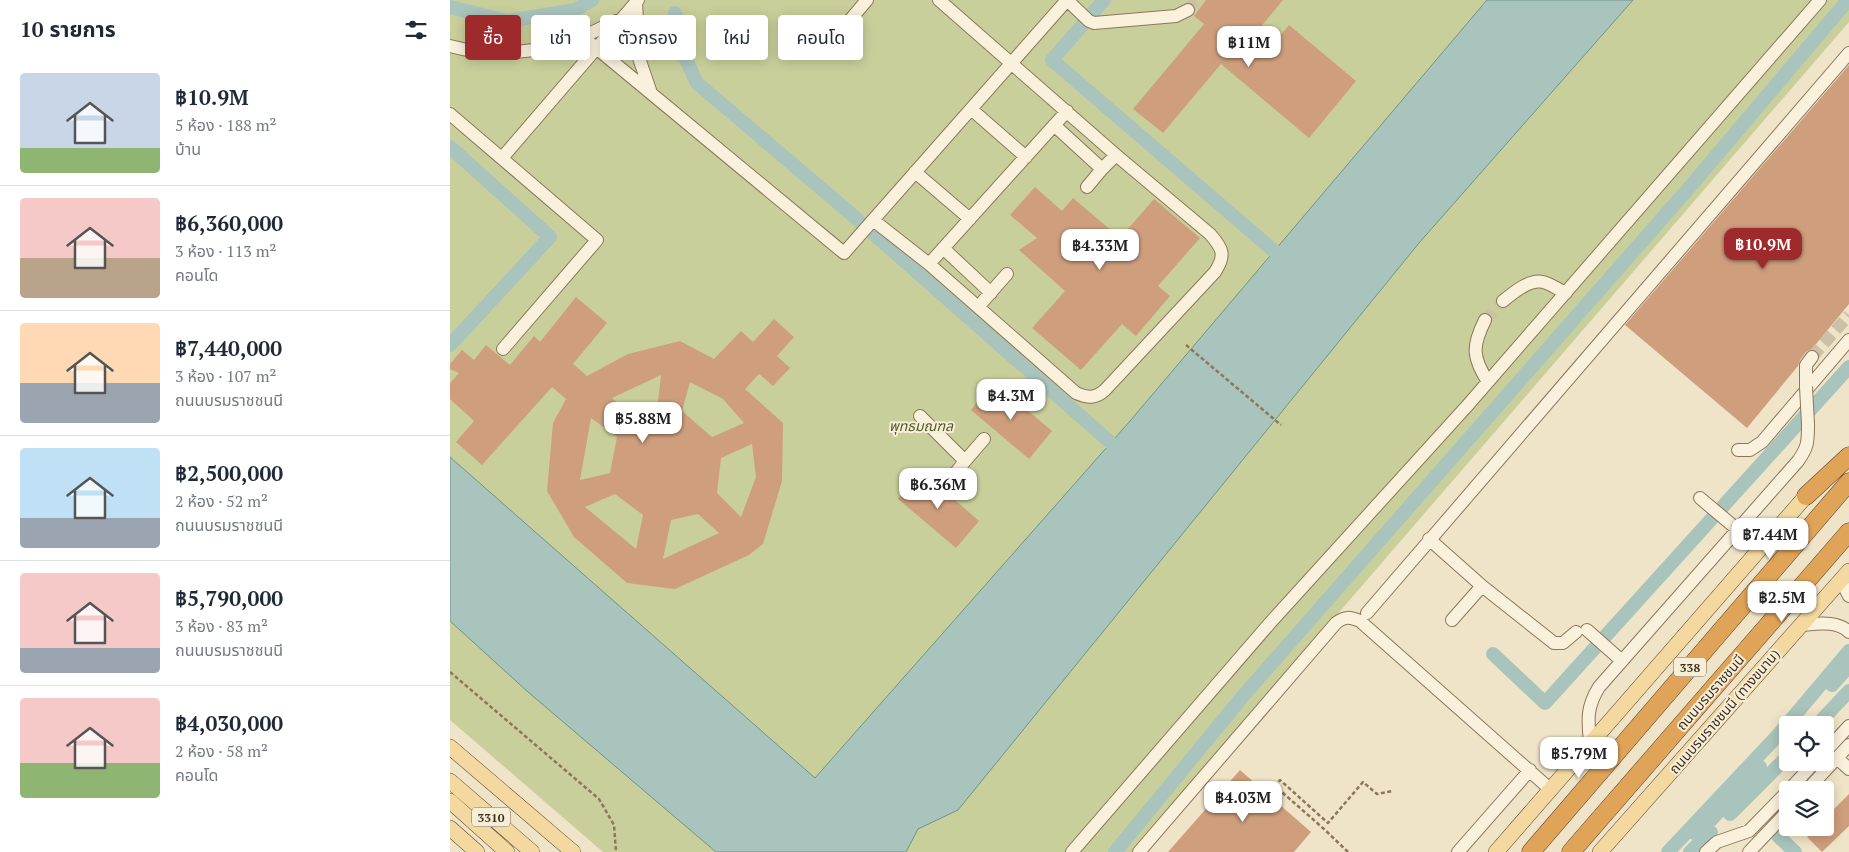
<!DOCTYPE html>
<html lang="th">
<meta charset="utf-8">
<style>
:root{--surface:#fff;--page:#f2f2f3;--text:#1f2937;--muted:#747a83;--line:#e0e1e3;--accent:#9e2a2b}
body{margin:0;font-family:"PT Serif","Noto Sans Thai",serif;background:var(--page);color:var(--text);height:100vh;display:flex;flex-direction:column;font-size:19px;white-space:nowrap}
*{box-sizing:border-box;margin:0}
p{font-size:16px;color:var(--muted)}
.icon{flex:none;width:28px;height:28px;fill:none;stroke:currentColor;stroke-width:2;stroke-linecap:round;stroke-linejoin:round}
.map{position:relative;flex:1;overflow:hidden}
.details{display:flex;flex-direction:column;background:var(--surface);width:450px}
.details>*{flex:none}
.hud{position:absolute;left:15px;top:15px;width:475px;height:45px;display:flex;gap:10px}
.controls{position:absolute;left:1329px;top:716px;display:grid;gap:10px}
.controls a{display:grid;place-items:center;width:55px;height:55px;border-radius:5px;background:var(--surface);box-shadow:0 2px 12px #0003;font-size:25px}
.price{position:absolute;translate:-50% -42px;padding:0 11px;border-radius:10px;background:#fff;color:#222;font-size:16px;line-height:32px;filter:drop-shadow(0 1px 2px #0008)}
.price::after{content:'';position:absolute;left:50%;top:30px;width:15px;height:11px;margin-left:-8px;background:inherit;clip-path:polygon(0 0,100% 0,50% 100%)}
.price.active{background:var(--accent);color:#fff}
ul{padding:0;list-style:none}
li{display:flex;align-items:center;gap:15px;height:125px;padding:0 20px}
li+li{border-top:1px solid var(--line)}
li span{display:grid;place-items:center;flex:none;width:140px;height:100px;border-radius:5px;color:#555}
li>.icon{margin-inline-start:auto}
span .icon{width:60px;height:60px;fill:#fffc;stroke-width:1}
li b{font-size:21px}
h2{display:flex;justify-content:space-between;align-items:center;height:60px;padding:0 20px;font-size:21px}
.chip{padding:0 18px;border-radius:5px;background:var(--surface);box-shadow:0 2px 12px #0003;font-size:18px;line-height:45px}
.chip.active{background:var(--accent);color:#fff}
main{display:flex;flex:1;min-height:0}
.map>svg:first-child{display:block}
.green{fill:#c9cf9b}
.water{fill:#a9c4bc;stroke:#6f938a}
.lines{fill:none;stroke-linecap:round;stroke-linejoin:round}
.canal{stroke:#a9c4bc;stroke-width:14}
.building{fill:#cf9f7d;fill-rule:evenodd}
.minor-tunnel{stroke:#ccc0a6;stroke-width:12;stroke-dasharray:12 6;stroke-linecap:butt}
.minor-casing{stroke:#8d765c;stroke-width:14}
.major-casing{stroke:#5b4430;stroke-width:16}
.highway-casing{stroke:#5b4430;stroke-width:19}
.path{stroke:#8d765c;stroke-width:2.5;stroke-dasharray:4 2.5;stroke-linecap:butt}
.minor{stroke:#faf1dc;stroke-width:12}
.major{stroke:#f3d9a0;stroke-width:15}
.highway{stroke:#e0a458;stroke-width:18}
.minor-bridge-casing{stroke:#8d765c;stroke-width:14;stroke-linecap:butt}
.minor-bridge{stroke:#faf1dc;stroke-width:12}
.labels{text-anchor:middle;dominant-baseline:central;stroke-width:4;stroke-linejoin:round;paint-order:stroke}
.shield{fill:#f7eed8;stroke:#756857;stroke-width:1}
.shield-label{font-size:12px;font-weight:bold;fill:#3d2e20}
.park-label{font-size:14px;font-style:italic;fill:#4d5a26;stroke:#f7eed8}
.street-label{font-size:14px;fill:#3d2e20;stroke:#f7eed8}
</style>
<main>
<section class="details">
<h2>10 รายการ<svg class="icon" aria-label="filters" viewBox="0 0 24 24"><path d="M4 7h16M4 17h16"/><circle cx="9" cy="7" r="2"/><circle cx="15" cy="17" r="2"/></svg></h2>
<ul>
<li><span style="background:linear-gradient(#c9d6e8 75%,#8fb573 0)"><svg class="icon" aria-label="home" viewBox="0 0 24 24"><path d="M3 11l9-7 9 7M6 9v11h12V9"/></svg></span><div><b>฿10.9M</b><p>5 ห้อง · 188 m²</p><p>บ้าน</p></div></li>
<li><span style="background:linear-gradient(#f6c9c9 60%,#b9a48a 0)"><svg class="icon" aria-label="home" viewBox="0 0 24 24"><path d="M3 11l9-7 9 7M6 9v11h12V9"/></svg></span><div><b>฿6,360,000</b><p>3 ห้อง · 113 m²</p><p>คอนโด</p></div></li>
<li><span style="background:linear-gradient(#ffd9b3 60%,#9aa5b1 0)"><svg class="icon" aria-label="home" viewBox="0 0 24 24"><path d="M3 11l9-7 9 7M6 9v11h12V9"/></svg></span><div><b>฿7,440,000</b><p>3 ห้อง · 107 m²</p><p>ถนนบรมราชชนนี</p></div></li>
<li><span style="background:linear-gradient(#bfe0f5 70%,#9aa5b1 0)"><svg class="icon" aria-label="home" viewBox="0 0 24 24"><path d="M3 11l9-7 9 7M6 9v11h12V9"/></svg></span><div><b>฿2,500,000</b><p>2 ห้อง · 52 m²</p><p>ถนนบรมราชชนนี</p></div></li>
<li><span style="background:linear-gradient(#f6c9c9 75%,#9aa5b1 0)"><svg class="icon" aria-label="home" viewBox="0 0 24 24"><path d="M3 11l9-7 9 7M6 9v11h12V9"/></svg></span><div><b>฿5,790,000</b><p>3 ห้อง · 83 m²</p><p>ถนนบรมราชชนนี</p></div></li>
<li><span style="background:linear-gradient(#f6c9c9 65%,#8fb573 0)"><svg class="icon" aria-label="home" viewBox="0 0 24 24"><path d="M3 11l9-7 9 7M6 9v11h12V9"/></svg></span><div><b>฿4,030,000</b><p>2 ห้อง · 58 m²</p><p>คอนโด</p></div></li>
</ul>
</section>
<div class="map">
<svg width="1399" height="852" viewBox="0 0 1399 852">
<rect width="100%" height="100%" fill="#f0e4c8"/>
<path class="green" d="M0,0H1399V22L682,852H153L0,720Z"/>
<path class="water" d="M1037,0H1183L969,243L508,810L468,829L456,852H266L78,692L0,621V457L365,778L680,421Z"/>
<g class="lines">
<path class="canal" d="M654,0L602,60L824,251
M0,7L57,21L125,10L142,0
M225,13L232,51L247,83L400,213L661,443
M0,147L100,237L0,345
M1043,654L1095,703L1399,367
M1382,685L1399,666
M1367,725L1399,691
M1280,814L1338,756
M1247,835L1310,767
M1328,836L1345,852
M665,852L793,696L1238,189L1398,0
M1218,852L1329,734L1399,651
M1240,852L1261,832"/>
</g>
<path class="building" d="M756,0H833L804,35L820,48L839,25L906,81L859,138L771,64L713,133L683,109L754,24L744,16Z
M1399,65V304L1362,349L1356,352L1350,360L1348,366L1297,428L1175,325Z
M585,187L612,211L623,198L670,238L704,199L750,238L708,286L720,296L686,336L672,324L631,370L582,328L615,291L569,250L587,238L560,215Z
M126,297L157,323L123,364L137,376L178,354L230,341L264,359L291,331L303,342L324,319L344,337L327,356L340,368L323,386L309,374L295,389L333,423L332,481L313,544L299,555L225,589L177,583L124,537L97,491L103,423L116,399L102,387L32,465L6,442L24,421L0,399V383L9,373L0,369V364L12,350L24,360L36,345L60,365L84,336L90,342ZM211,375L207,411L184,418L162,398ZM240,382L273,399L294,423L262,437L232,411ZM141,418L167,437L160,473L130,480ZM302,444L306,477L291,517L267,493L271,458ZM165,494L193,515L186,549L135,507ZM248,514L269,533L213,559L221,520Z
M544,382L602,431L579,459L521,410Z
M471,471L488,486L491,491L497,493L529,521L506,548L448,499Z
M790,770L861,832L844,852H718Z
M1399,794V826L1372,852L1357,837L1366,828H1375V818Z"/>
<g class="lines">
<path class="minor-tunnel" d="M738,10L746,0
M1035,320L1053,301
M1362,357L1399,315"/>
<g class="minor-casing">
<path id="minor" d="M617,0L639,21L644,23L726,16L738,10
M186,2L189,58L201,93
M390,32L417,0
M133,37L394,253L617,0
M0,46L26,52L56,53L84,50L118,44L166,21
M521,109L576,157
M0,114L147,240L53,349
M604,125L652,169L666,155
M52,158L188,0
M465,172L520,219
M637,187L652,169
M423,220L479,264L626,393C638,398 645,399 655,390L765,272C776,255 773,249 760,234L666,155L489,0
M493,248L541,293
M479,264L617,111
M1053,301C1063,293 1079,279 1093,282C1101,284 1109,290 1116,293
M528,307L557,274
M1035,320C1022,346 1022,357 1038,382
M1356,387V365L1362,357
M470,416L515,461L496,485
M1288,450H1300L1312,442L1399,340
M515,461L534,439
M1250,498L1288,530
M979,539L1032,586L1002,620
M1391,581L1399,596
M1032,586L1104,643H1113L1126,632
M917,613L1399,53
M1350,625C1366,624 1387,620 1399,632
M1137,630L1172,661
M1140,743C1138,720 1136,708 1149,687L1348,461C1358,447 1358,442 1358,424
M1375,752L1399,726
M1387,758L1399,769
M1339,790L1365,762
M1357,790L1399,745
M622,852L820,623L1017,406L1370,0
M689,852L886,623C895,616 900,617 910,621L1100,789
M1008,852L1080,770
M1256,852L1267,842L1299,831L1338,791
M1299,852L1338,811"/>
</g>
<g class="major-casing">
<path id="major" d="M0,747L123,852
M0,781L82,852
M0,801L57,852
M0,828L27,852
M1046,852L1363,488
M1150,852L1399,571"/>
</g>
<g class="highway-casing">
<path id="highway" d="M1356,496L1399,456
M1081,852L1399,482
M1121,852L1399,532"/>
</g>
<path class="path" d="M736,345L831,425
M0,672L149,799L164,825L166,852
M898,852L874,829L825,786L830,780L878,823L913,782L927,794L942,791"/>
<use href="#minor" class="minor"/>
<use href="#major" class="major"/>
<use href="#highway" class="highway"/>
<g class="minor-bridge-casing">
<path id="minor-bridge" d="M1356,387L1358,424"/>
</g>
<use href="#minor-bridge" class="minor-bridge"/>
</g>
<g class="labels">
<g class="shield">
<rect x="1224" y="657.5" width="32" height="19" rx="4"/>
<rect x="22" y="807.5" width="38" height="19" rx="4"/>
</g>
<g class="shield-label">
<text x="1240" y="667">338</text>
<text x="41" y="817">3310</text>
</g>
<g class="park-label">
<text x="471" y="425">พุทธมณฑล</text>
</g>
<g class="street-label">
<text transform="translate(1260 692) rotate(-49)">ถนนบรมราชชนนี</text>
<text transform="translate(1274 711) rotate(-49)">ถนนบรมราชชนนี (ทางขนาน)</text>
</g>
</g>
</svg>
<div class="controls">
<a><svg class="icon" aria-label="locate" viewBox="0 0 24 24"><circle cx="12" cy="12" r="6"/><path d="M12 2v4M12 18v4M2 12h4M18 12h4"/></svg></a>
<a><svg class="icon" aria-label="layers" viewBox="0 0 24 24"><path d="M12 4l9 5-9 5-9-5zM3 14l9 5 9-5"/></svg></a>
</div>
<b class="price" style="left:799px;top:68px">฿11M</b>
<b class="price active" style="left:1313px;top:270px">฿10.9M</b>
<b class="price" style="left:650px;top:271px">฿4.33M</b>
<b class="price" style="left:561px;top:421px">฿4.3M</b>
<b class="price" style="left:193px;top:444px">฿5.88M</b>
<b class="price" style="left:488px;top:510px">฿6.36M</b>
<b class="price" style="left:1320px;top:560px">฿7.44M</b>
<b class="price" style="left:1332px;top:623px">฿2.5M</b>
<b class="price" style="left:1129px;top:779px">฿5.79M</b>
<b class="price" style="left:793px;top:823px">฿4.03M</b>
<div class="hud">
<a class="chip active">ซื้อ</a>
<a class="chip">เช่า</a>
<a class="chip">ตัวกรอง</a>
<a class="chip">ใหม่</a>
<a class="chip">คอนโด</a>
</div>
</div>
</main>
